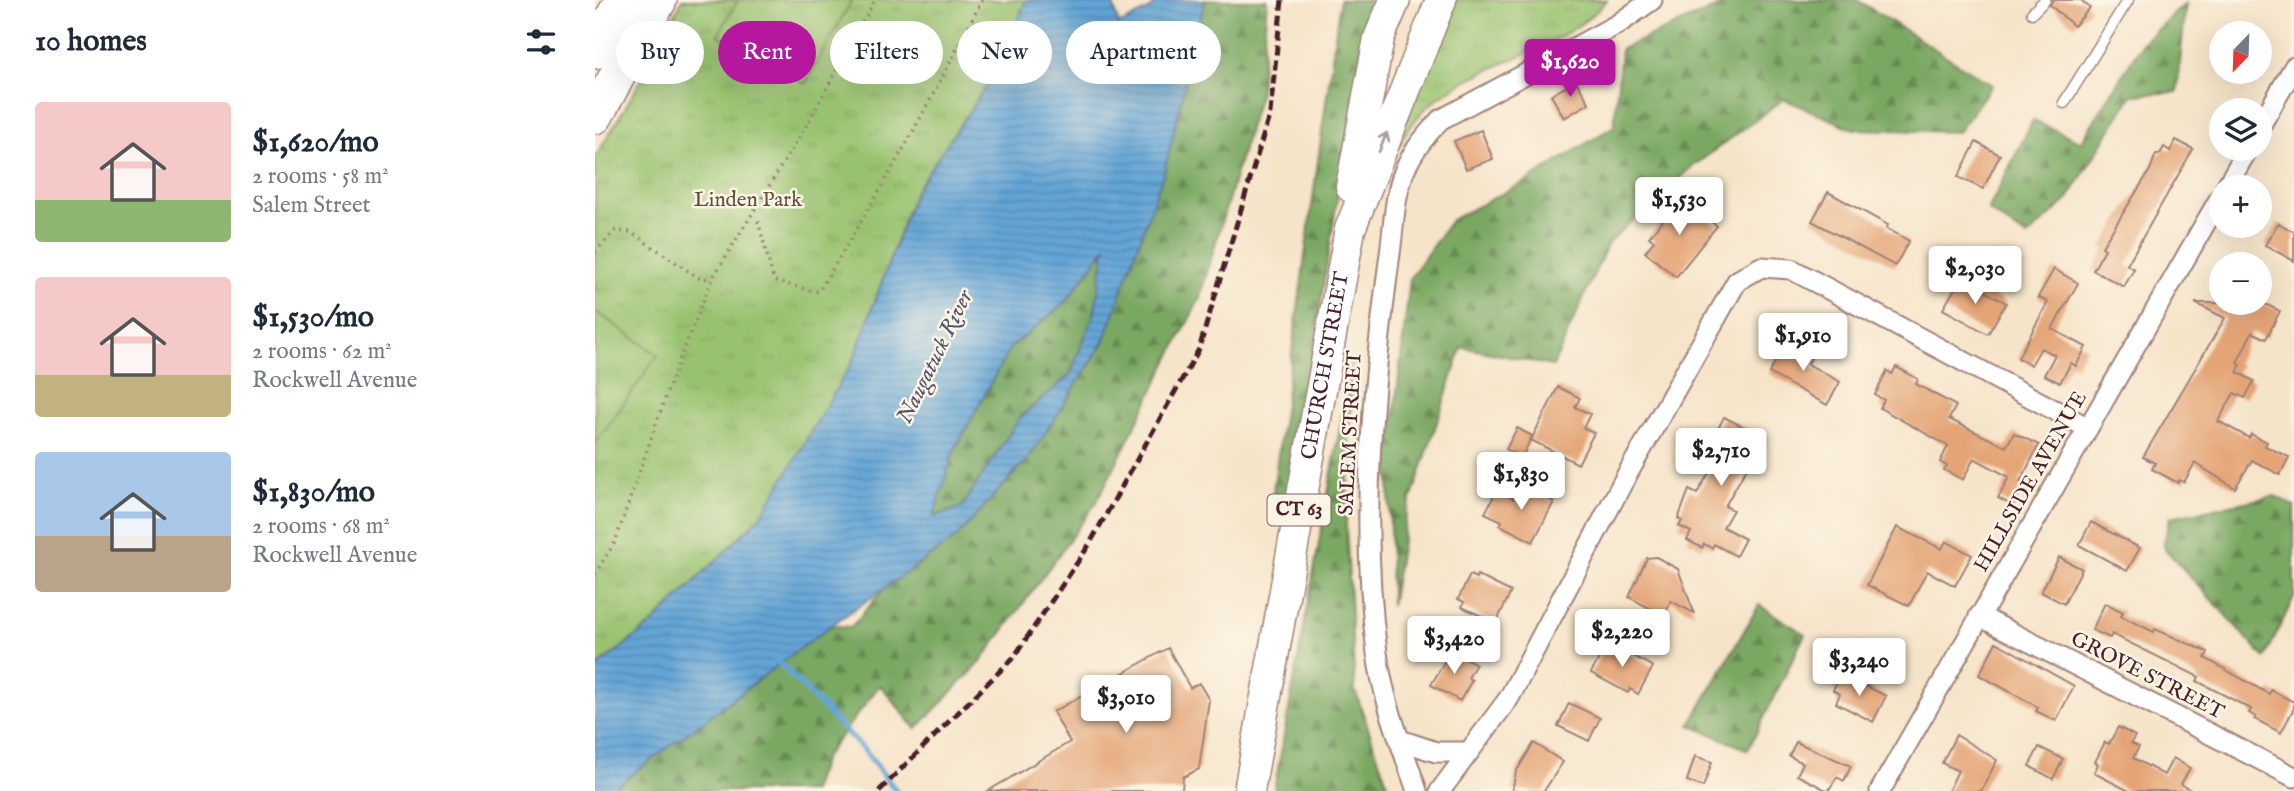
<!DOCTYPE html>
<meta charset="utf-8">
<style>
:root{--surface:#fff;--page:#f2f2f3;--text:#1f2937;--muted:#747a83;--accent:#b5179e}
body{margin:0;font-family:"IM FELL English",serif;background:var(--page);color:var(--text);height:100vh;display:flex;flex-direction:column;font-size:26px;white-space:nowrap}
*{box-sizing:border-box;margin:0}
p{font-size:23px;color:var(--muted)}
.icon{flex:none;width:38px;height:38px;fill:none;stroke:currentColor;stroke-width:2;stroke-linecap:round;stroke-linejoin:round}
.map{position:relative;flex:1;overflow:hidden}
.details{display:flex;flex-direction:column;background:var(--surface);width:595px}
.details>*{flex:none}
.guide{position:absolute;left:21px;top:21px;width:665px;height:63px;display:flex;gap:14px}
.needle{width:46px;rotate:203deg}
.fabs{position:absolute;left:1614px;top:21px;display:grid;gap:14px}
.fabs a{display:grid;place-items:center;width:63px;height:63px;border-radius:50%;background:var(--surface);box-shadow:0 7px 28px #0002;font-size:35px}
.price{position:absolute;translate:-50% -60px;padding:0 16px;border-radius:7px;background:#fff;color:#222;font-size:23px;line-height:46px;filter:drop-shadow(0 2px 4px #0008)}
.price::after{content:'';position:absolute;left:50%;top:42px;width:21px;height:16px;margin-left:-10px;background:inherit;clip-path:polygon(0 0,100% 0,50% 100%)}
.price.current{background:var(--accent);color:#fff}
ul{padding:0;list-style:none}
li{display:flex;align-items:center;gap:21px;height:175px;padding:0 35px}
li span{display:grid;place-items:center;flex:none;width:196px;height:140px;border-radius:7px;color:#555}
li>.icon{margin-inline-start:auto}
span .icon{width:84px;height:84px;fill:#fffc;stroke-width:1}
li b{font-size:30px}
h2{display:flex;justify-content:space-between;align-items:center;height:84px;padding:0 35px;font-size:30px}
.tag{padding:0 24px;border-radius:32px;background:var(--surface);box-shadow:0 7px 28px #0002;font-size:24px;line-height:63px}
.tag.current{background:var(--accent);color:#fff}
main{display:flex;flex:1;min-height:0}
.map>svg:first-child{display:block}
.forest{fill:url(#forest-firs);stroke:#626446;stroke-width:2}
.park{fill:url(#park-tufts);stroke:#72704d;stroke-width:2}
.pitch{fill:#99c26f;stroke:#72704d;stroke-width:2}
.water{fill:url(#water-rules);stroke:#566281;stroke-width:2;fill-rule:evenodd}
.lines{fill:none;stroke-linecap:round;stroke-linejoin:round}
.stream{stroke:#63a5d7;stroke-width:6}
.building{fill:#e4a476}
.service-casing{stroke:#a0827a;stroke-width:13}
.minor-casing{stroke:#a0827a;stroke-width:23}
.primary-casing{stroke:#a0827a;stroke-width:33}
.motorway-casing{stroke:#a0827a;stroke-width:38}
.path{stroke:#a0827a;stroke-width:3.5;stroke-dasharray:2 5;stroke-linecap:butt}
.service{stroke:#fff;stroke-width:10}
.minor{stroke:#fff;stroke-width:19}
.primary{stroke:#fff;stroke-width:30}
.motorway{stroke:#fff;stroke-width:35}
.rail{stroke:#4a1f2b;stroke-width:5;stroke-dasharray:10 5;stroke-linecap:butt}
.oneway{stroke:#ae9aa0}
.labels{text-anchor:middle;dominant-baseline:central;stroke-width:5;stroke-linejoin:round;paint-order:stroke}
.shield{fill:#fcf5e5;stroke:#7f5f63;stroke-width:2}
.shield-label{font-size:19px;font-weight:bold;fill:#4a1f2b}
.park-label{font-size:21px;fill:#62503f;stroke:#fcf5e5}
.street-label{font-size:21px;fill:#4a1f2b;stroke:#fcf5e5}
.water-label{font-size:23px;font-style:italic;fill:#545570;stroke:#fcf5e5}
</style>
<main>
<section class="details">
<h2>10 homes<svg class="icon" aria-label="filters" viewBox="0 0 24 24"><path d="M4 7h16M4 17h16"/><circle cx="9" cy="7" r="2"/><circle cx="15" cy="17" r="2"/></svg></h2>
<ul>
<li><span style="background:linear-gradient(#f6c9c9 70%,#8fb573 0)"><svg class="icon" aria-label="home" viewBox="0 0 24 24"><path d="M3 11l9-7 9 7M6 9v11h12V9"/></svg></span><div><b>$1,620/mo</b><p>2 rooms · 58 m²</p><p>Salem Street</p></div></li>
<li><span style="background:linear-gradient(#f6c9c9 70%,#c2b280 0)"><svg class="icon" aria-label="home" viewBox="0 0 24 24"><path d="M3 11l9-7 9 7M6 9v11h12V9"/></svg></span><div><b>$1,530/mo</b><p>2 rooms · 62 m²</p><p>Rockwell Avenue</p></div></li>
<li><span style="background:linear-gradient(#a9c7e8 60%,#b9a48a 0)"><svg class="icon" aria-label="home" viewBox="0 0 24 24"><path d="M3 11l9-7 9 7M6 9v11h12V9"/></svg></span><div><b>$1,830/mo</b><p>2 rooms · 68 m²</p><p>Rockwell Avenue</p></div></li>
</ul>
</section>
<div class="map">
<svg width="1699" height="791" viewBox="0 0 1699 791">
<defs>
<pattern id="forest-firs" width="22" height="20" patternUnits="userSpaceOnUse" patternTransform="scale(1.75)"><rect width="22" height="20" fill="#7aa862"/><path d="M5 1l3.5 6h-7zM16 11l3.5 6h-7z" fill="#668851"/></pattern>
<pattern id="park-tufts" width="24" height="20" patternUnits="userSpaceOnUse" patternTransform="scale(1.75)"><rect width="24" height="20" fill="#99c26f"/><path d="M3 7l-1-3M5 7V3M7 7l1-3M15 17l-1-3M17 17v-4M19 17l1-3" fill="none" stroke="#85a660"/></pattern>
<pattern id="water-rules" width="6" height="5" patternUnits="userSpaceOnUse" patternTransform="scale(1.75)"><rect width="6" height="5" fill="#63a5d7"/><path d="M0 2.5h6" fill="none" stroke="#5486af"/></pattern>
</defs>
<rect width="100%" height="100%" fill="#fcf5e5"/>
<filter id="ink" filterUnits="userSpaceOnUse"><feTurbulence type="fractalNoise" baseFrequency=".0143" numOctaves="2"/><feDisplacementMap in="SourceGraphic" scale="14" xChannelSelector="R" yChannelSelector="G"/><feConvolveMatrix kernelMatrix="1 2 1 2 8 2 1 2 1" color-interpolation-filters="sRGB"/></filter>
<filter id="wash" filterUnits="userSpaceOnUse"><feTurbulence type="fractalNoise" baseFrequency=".00686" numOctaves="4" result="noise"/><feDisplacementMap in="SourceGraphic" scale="28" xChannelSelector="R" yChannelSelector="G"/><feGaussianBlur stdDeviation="1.57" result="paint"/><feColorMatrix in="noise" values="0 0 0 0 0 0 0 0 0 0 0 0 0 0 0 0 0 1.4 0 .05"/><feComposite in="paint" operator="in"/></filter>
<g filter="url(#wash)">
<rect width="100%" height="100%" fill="#f6e4c9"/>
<path class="forest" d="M610,0H672L665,91L604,300L501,503L385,663L321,729L285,685L229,758L217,791H0V773L202,623L256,627L318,556L361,538L436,455L509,342Z
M745,0H774L691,520L675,513Z
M1138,0H1262L1397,85L1363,132L1258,129L1189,99L1093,170L1013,243L958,366L867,347L812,512L796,606L794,464L815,278L856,220L930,182L1019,126L1026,49Z
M1591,3L1582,92L1537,95L1472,200L1432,237L1393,210L1438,120L1486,142L1548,42Z
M512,245L499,315L475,375L424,419L367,507L338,517L358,453L415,348L471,302Z
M757,361L751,524L760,690L792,783V791H679Z
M1680,496L1699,506V597L1670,658L1568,547L1575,517Z
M1164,605L1210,634L1153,750L1095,725Z"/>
<path class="park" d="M87,0H431L407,63L320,191L258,361L167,515L56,625L0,668V158L50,74Z
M858,0H1012C964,56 879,61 828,111C815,124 805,145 795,160Z"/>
<path class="pitch" d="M143,0H257L210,84L123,35Z
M0,311L63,355L0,444Z"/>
<path class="water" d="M431,0H517L524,25L557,8L559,0H610L570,169L509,342L436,455L361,538L234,627L15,791H0V668L56,625L167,515L258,361L320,191L407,63ZM511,246L499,315L475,375L424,419L367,507L339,517L358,453L415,348L471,302Z"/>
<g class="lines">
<path class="stream" d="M180,658L270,751L301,791"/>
</g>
<g id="blocks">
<path class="building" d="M1457,0H1486L1495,8L1479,26L1455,5Z
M981,81L994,103L969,118L956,95Z
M886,130L898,159L871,169L859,141Z
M1581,140L1598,149L1532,265L1539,269L1529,287L1498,270L1510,249L1507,247L1555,170L1561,154H1565L1569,147L1575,151Z
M1381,142L1405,155L1388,189L1363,177Z
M1233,192L1293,225L1291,228L1314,241L1300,266L1217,221Z
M1084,200L1088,204L1090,201L1122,226L1081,277L1050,252L1059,241L1054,237Z
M1683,223L1699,232V261L1670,245Z
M1459,269L1483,283L1457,329L1491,347L1481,366L1476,363L1465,383L1449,375L1460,355L1446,348L1436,365L1423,358L1453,302L1443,297Z
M1366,278L1411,303L1393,334L1348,309Z
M1600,303H1668L1685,311L1671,339L1657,332L1642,363L1646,365L1642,372L1659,381L1650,398L1639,393L1623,421L1654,438L1656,434L1672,442L1670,446L1694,457L1685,475L1657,460L1640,488L1600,463L1589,482L1584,480L1583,483L1557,469L1560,463L1548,457L1630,318Z
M1192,340L1218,354L1213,364L1245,382L1232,405L1174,373Z
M1301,367L1323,379L1321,384L1361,406L1354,419L1411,447L1419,433L1444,445L1425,482L1429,484L1418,506L1403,498L1414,477L1379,458L1368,480L1349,470L1352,466L1345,462L1353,446L1285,408L1289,400L1280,395L1292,371L1297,374Z
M963,387L985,398L980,407L995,414L988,428L999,433L983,464L936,440Z
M1129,417L1172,439L1158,466L1154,464L1130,506L1138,510L1128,527L1150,539L1141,556L1119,544L1117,548L1109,544L1107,548L1092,540L1096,532L1084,526L1087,521L1083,519L1094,490L1102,494L1127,450L1115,444Z
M922,428L937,436L927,457L911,449Z
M926,485L959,502L938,542L905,525L907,521L890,513L902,490L918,499Z
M1496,522L1545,548L1532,571L1484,545Z
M1302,527L1347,549L1351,541L1377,555L1360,586L1332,571L1314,606L1272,585Z
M1061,557L1083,569L1099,613L1076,601L1069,616L1034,597L1052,558Z
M1464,557L1487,569L1469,604L1446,592Z
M875,575L881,578L882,575L916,592L901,623L867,607L869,602L863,599Z
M1510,603L1528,612L1526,616L1559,632L1560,629L1613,652L1610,658L1674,694L1676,690L1699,702V708L1686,733L1660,719L1661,717L1654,713L1656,709L1602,681L1604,677L1517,634L1515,638L1497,630Z
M1013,642L1058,667L1043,694L1035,689L1033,693L996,673Z
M1401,642L1479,686L1461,721L1441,711L1443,707L1384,675Z
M573,648L595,688L604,683L614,700L604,769L588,777L587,791H393L475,742L458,712Z
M856,650L881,664L873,678L877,680L865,701L836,685Z
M1246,674L1291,696L1278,722L1241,703L1245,694L1238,690Z
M974,703L1005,718L994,741L963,726Z
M1523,727L1540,736L1536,743L1544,747L1538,758L1569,775L1578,758L1595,768L1586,784L1597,791H1534L1499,773L1503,764L1500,762L1510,742L1514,744Z
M1361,735L1402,760L1386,791H1353L1363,771L1347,763Z
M1201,742L1256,766L1249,781L1242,777L1233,791L1202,775L1208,763L1194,756Z
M939,743L968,762L949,791H917L921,772Z
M1444,747L1468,759L1458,779L1434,766Z
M1100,756L1117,762L1108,787L1092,781Z"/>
</g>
</g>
<g filter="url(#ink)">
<use href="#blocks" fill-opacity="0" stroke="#a0827a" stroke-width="2"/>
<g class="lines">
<g class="service-casing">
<path id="service" d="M1437,13L1450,0
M1469,103L1533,0"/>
</g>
<g class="minor-casing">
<path id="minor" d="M1664,128L1699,67
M1631,187L1653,149
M1384,616L1699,777
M805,740L841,752H874
M822,791C807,746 788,700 782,653C765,523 777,390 794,261C799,230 798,196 811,167C819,149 832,134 845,120L1023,24L1057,0
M845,791L914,698L1029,480L1142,281L1166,267L1196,269L1493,428
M1285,791L1626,196"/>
</g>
<g class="primary-casing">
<g id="primary">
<path d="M756,187L784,38L800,0"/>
<path id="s1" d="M654,791L755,229L846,0"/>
</g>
</g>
<g class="motorway-casing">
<path id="motorway" d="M0,51L28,0
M0,116L64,0"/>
</g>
<path class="path" d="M163,221L179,281L223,292C283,197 337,100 387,0
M0,252L20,231L35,232L43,237L104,278L117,279
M0,574L20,542L75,384L117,279L214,121L280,0"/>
<use href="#service" class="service"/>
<use href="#minor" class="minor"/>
<use href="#primary" class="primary"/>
<use href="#motorway" class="motorway"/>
<path class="rail" d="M284,791L419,657L494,545L604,349L675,113L687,0"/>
</g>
<defs><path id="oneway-shaft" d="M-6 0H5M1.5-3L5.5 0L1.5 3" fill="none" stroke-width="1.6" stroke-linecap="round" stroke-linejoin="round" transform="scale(1.75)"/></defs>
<use class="oneway" href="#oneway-shaft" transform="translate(788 142) rotate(-68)"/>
</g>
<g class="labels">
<rect class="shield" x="672.5" y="494.5" width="63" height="31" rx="5"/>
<g class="shield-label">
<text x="704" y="510">CT 63</text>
</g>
<g class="park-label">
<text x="153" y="200">Linden Park</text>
</g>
<g class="street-label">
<text stroke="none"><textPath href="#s1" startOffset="432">CHURCH STREET</textPath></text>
<text transform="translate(756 433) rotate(-87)">SALEM STREET</text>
<text transform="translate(1436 482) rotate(-60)">HILLSIDE AVENUE</text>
<text transform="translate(1552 676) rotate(27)">GROVE STREET</text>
</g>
<g class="water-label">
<text transform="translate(340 357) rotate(-64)">Naugatuck River</text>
</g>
</g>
</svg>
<div class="fabs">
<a><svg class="needle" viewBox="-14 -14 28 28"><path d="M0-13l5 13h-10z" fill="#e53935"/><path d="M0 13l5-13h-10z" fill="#747a83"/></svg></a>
<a><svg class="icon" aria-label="layers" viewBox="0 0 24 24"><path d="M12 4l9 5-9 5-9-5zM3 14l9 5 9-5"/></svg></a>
<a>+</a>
<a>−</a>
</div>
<b class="price current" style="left:975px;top:99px">$1,620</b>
<b class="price" style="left:1084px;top:237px">$1,530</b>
<b class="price" style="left:1380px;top:306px">$2,030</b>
<b class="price" style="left:1208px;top:373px">$1,910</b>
<b class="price" style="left:1126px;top:488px">$2,710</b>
<b class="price" style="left:926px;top:512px">$1,830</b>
<b class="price" style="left:1027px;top:669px">$2,220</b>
<b class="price" style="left:859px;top:676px">$3,420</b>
<b class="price" style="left:1264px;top:698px">$3,240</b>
<b class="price" style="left:531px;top:735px">$3,010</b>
<div class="guide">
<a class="tag">Buy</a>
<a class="tag current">Rent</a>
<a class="tag">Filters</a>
<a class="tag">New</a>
<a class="tag">Apartment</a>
</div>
</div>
</main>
